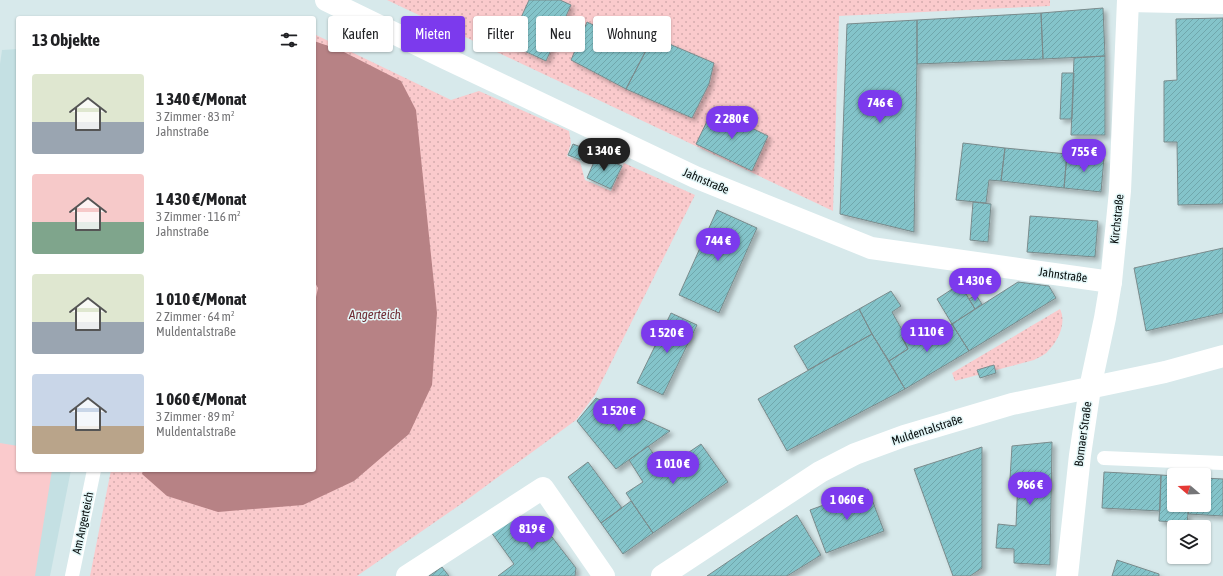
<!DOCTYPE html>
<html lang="de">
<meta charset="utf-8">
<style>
:root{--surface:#fff;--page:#f6f6f6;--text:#202124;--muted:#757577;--accent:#7c3aed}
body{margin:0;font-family:"Asap Condensed",sans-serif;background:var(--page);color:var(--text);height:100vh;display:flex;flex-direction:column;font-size:15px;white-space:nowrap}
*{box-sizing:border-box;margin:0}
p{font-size:13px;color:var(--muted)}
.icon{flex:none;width:22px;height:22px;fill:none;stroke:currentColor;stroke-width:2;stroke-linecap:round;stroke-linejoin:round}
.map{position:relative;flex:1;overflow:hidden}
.panel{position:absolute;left:16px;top:16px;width:300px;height:456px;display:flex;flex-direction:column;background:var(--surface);border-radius:4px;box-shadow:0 1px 3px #0004}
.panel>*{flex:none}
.top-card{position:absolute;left:328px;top:16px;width:380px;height:36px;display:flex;gap:8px}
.needle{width:26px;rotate:289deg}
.tools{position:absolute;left:1167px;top:468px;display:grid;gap:8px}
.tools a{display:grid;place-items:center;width:44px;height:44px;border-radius:4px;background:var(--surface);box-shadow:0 1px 3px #0004;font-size:20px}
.price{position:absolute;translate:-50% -34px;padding:0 9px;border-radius:14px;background:var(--accent);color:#fff;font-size:13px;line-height:26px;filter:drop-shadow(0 1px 2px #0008)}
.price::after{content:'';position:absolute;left:50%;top:24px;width:12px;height:9px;margin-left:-6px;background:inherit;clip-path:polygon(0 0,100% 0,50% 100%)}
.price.active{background:#222;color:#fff}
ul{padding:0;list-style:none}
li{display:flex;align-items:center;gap:12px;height:100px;padding:0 16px}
li span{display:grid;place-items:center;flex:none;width:112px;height:80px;border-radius:4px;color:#555}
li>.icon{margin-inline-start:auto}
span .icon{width:48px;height:48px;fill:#fffc;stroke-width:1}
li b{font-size:17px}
h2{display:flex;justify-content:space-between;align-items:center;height:48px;padding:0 16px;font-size:17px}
.pill{padding:0 14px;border-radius:4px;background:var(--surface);box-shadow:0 1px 3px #0004;font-size:14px;line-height:36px}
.pill.active{background:var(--accent);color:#fff}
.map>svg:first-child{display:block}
.built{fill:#c4e0e3}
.green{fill:url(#green-dots)}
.pitch{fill:#facacc}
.water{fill:#b78285}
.building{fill:url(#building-hatch);stroke:#7a8b8c;filter:url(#shadow)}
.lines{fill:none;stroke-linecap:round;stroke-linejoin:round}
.lane{stroke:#fff;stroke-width:14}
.street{stroke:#fff;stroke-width:22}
.secondary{stroke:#fff;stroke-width:22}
.labels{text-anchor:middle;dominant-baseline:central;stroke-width:3;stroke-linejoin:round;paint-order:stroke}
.street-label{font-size:12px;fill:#070d0d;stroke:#e4f7f8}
.water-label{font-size:13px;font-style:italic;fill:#6f2c34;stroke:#e4f7f8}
</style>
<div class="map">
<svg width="1223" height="576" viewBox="0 0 1223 576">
<defs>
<pattern id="green-dots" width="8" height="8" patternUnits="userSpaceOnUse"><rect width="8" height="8" fill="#facacc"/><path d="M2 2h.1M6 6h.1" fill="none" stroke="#d5acae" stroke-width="1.8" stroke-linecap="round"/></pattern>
<pattern id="building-hatch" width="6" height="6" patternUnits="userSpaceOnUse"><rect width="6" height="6" fill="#84c4ca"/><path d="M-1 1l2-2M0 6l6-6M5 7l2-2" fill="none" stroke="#70a7ac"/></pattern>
<filter id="shadow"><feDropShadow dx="3.5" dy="3.5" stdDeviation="2" flood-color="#0004"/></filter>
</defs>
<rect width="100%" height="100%" fill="#d7e9eb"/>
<path class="built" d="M18,49V470H71L50,576H0V64L2,50Z"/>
<path class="green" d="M387,0H1050V6L839,16L833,211Z
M314,34L451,100L479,91L569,131L571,143L567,156L580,162L585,180L611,191L624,163L695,195L595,395L576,420L464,502L357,576H90L111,470H314Z
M1060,309C1067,323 1058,341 1048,351C1045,355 1039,357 1034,360L955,381L952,373Z"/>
<path class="pitch" d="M0,443L18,446V470H52L35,576H0Z"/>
<path class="water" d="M314,41L340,50L401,81L416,110L437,313L432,385L409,434L354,481L303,505L218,512L167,496L142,474L143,470H314V306L318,288L314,281Z"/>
<path class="building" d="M529,0H560L571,5L546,61L509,44Z
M1103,8L1105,56L1043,59L1041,13Z
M1041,13L1043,59L917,64V20Z
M1223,18V204L1178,205L1177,142H1164V81L1177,80L1176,19Z
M917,20V64L914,232L840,214L847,24Z
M587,22L625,40L628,34L641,41L643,38L647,40L649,36L653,37L626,89L571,60Z
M653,37L714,63L709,84L692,118L626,89Z
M1105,56V135H1071L1074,58Z
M1062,73H1074L1072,119H1060Z
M713,109L768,136L752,171L696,144Z
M963,143L1005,148L1001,181L989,180L986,203L956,200Z
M573,144L586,149L581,160L568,155Z
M1005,148L1067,154L1064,188L1001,181Z
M1067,154L1104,158L1101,192L1064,188Z
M597,155L622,166L611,189L587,178Z
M973,202L991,204L988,242L970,240Z
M717,210L757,228L719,313L679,295Z
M1030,216L1098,221L1095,257L1027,252Z
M1223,248V313L1146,331L1134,268Z
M1018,282L1049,286L1056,298L969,351L952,324Z
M960,284L975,309L952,324L937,299Z
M891,291L901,306L892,312L905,335L902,337L908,349L889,361L872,334L859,309Z
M976,295L982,304L975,309L969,299Z
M859,309L872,334L808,370L794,346Z
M671,313L697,325L663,395L637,383Z
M929,320L936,333L952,324L969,351L905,389L889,361L908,349L902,337Z
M872,334L905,389L787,451L758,399Z
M994,365L996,373L980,378L977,370Z
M596,398L670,431L616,469L577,421Z
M1052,442L1050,565L1014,563V549L996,548L998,524L1016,526L1018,480L1010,479L1012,446Z
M701,444L728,482L653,533L626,493L643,482L629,460L648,446L664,469Z
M982,447V568L970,576H953L914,469Z
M588,462L622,508L601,523L568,477Z
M1104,472L1161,475L1160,511L1102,508Z
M1161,475L1174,476V505H1189L1187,523L1159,521Z
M1204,478L1223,479V516L1188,514L1189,505H1204Z
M868,489L884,531L826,553L810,510Z
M631,501L653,533L623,554L601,523Z
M797,515L821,555L787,576H707Z
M512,516L531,517L540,531L552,537L576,568L575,576H498L514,564L491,532Z
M1117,560L1159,574V576H1112Z
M442,567L449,576H429Z"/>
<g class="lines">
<path class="lane" d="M1128,5L1223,7
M1104,458L1223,463
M72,576L94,470"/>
<path class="street" d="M326,0L445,58L695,177L871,248L1111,282
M407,576L543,488L604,576"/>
<path class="secondary" d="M662,576L820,472L855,454L904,436L1012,404L1165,372L1223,356
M1067,576L1080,455L1090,388L1105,318L1111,282L1120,191L1128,0"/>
</g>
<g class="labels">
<g class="street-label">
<text transform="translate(706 181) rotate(23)">Jahnstraße</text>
<text transform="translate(1117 219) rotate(-84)">Kirchstraße</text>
<text transform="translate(1063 275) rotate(8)">Jahnstraße</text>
<text transform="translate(927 430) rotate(-18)">Muldentalstraße</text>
<text transform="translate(1083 434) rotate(-82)">Bornaer Straße</text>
<text transform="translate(83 523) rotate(-78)">Am Angerteich</text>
</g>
<g class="water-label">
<text x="375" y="314">Angerteich</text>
</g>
</g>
</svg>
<div class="tools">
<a><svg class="needle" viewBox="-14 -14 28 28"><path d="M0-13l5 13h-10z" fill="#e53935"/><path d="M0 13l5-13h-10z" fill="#757577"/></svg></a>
<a><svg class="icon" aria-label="layers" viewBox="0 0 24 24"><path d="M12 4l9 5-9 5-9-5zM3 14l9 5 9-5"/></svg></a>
</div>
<b class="price" style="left:880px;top:124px">746 €</b>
<b class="price" style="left:732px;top:140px">2 280 €</b>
<b class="price active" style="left:604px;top:172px">1 340 €</b>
<b class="price" style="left:1084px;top:173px">755 €</b>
<b class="price" style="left:718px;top:262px">744 €</b>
<b class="price" style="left:975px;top:302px">1 430 €</b>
<b class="price" style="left:927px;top:353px">1 110 €</b>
<b class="price" style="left:667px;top:354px">1 520 €</b>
<b class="price" style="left:619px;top:432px">1 520 €</b>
<b class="price" style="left:673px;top:485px">1 010 €</b>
<b class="price" style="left:1030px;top:506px">966 €</b>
<b class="price" style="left:847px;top:521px">1 060 €</b>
<b class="price" style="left:532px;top:550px">819 €</b>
<div class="top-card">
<a class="pill">Kaufen</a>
<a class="pill active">Mieten</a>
<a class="pill">Filter</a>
<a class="pill">Neu</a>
<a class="pill">Wohnung</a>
</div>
<section class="panel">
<h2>13 Objekte<svg class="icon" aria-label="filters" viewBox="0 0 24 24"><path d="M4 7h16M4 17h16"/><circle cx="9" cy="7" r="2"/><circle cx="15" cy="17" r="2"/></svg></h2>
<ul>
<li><span style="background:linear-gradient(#dfe7d0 60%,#9aa5b1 0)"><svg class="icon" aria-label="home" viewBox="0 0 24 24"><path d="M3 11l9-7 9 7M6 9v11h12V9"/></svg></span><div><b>1 340 €/Monat</b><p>3 Zimmer · 83 m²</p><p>Jahnstraße</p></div></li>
<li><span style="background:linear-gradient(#f6c9c9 60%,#7fa58c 0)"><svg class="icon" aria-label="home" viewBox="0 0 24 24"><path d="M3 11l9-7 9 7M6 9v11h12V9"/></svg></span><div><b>1 430 €/Monat</b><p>3 Zimmer · 116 m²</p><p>Jahnstraße</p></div></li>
<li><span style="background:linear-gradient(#dfe7d0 60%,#9aa5b1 0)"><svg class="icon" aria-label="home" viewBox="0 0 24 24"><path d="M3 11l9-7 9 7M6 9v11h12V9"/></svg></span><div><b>1 010 €/Monat</b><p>2 Zimmer · 64 m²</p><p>Muldentalstraße</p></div></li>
<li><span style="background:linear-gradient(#c9d6e8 65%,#b9a48a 0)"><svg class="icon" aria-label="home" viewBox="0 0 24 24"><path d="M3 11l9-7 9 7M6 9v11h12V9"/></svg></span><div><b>1 060 €/Monat</b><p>3 Zimmer · 89 m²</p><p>Muldentalstraße</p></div></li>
</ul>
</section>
</div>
